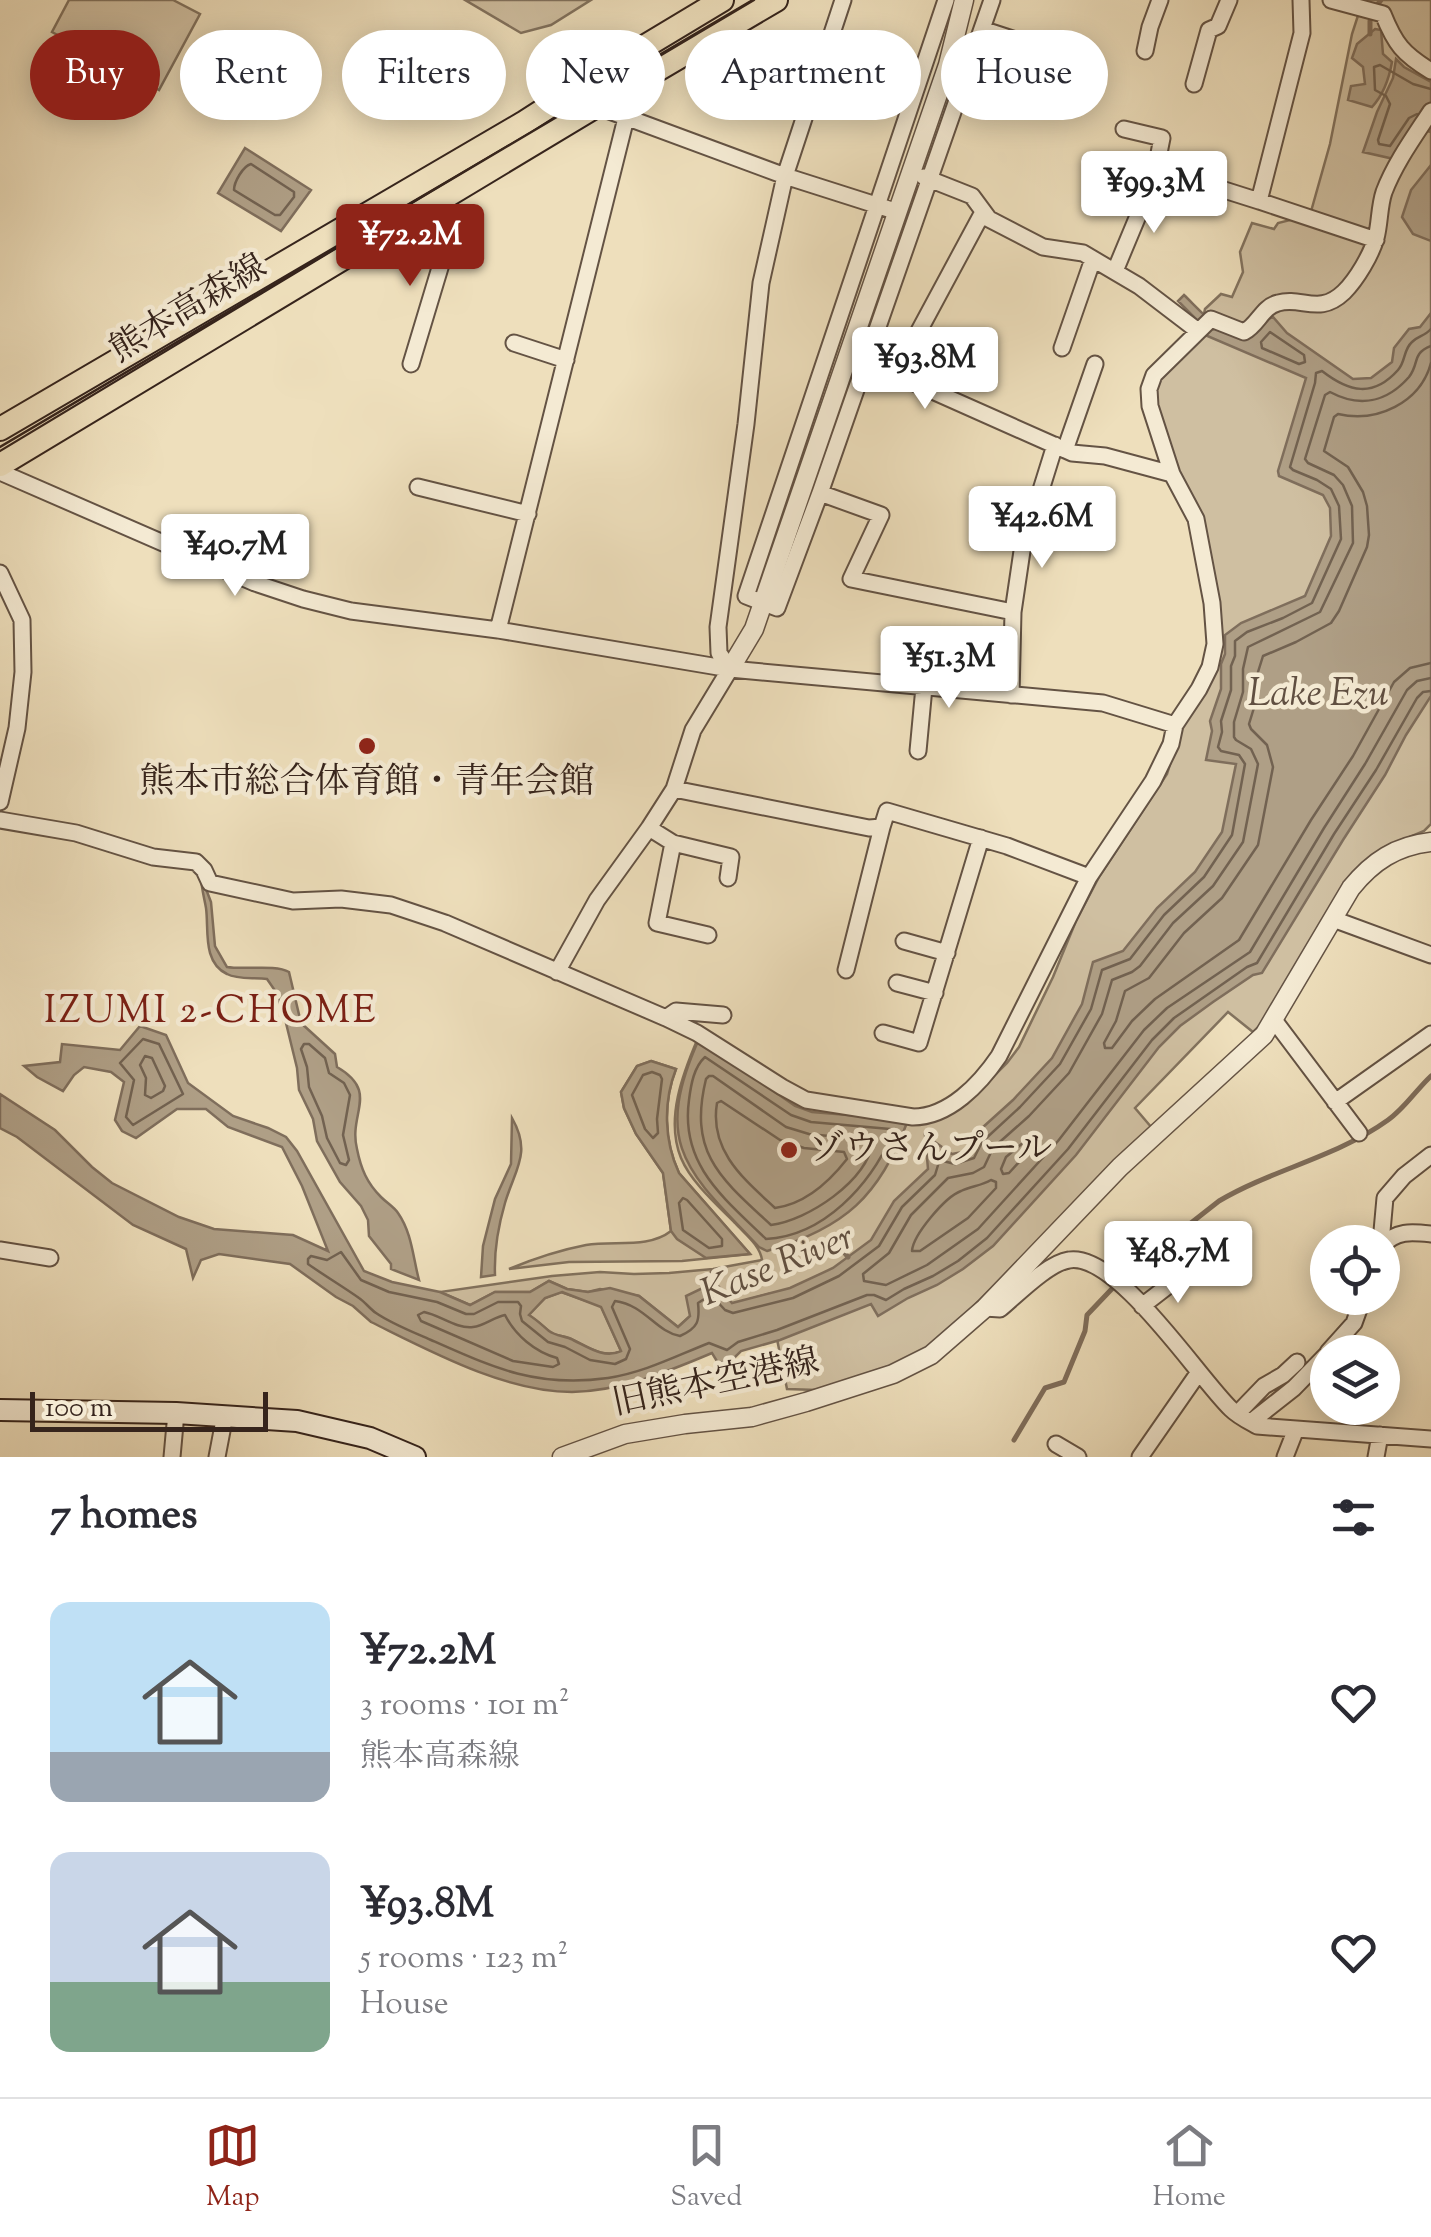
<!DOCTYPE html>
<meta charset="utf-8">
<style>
:root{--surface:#fff;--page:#f2f2f3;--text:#2b2b33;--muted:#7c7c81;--line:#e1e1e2;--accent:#8f2418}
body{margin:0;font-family:"Sorts Mill Goudy","Noto Serif JP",serif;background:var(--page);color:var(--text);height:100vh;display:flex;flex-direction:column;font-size:38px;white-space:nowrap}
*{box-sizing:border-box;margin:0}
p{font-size:32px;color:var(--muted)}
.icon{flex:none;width:55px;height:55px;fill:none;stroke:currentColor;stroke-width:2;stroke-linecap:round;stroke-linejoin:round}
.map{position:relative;height:1457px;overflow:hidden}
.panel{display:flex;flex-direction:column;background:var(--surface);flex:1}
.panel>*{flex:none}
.banner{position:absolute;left:30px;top:30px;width:1372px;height:90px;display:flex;gap:20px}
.fabs{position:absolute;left:1310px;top:1225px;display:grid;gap:20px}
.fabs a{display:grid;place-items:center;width:90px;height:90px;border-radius:50%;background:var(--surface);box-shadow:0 5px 25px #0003;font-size:50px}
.scale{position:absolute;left:30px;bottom:25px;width:238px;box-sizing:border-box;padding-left:10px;border:5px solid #36241c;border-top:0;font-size:28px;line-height:35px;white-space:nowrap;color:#36241c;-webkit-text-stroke:8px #f4ead3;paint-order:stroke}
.price{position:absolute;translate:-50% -85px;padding:0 22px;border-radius:10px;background:#fff;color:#222;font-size:32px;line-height:65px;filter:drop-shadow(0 2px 5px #0008)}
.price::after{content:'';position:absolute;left:50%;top:60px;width:30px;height:22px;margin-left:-15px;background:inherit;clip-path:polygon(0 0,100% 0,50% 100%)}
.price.on{background:var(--accent);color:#fff}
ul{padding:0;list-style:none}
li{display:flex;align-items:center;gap:30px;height:250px;padding:0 50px}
li span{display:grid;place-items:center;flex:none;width:280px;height:200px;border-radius:20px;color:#555}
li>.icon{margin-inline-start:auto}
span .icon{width:120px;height:120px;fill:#fffc;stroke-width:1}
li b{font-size:42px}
h2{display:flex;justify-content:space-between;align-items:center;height:120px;padding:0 50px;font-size:42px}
.pill{padding:0 35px;border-radius:45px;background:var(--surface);box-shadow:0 5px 25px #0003;font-size:35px;line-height:90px}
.pill.on{background:var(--accent);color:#fff}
.tab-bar{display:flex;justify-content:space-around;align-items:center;height:140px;border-top:2px solid var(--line);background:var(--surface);font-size:28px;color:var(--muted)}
.tab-bar a{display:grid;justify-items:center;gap:5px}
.tab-bar .on{color:var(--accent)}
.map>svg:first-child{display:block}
.green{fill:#cfbfa1;stroke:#82725e;stroke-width:2.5}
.water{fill:#af9f86;stroke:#7f6e5c;stroke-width:2.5;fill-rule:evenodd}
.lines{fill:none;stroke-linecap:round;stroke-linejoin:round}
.shore{stroke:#726251;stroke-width:2.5}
.stream{stroke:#7f6e5c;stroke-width:5}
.minor-casing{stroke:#645344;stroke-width:19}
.tertiary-casing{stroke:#645344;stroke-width:21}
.secondary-casing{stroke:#36241c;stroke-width:24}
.primary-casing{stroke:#36241c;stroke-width:26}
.minor{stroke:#f4ead3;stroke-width:15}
.tertiary{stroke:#f4ead3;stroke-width:18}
.secondary{stroke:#f4ead3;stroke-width:20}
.primary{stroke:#eedfbc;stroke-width:22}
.tram{stroke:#36241c;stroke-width:2.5}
.poi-dot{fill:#8f2418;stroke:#f4ead3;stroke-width:4}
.labels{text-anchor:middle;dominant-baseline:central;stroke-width:9;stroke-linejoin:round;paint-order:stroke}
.street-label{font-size:35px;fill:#36241c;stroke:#f4ead3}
.poi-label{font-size:35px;fill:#36241c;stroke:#f4ead3}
.water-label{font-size:38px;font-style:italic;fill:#604f41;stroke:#f4ead3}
.neighbourhood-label{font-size:38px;letter-spacing:2.5px;fill:#7a1f14;stroke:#f4ead3}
</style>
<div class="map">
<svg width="1431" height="1457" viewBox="0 0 1431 1457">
<rect width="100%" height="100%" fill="#eedfbc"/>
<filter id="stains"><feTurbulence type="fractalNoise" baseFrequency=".002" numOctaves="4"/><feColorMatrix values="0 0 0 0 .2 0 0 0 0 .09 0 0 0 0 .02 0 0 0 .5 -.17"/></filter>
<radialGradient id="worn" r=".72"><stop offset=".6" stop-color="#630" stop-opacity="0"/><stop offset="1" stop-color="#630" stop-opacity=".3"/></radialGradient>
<path class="green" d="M69,0H173L200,14L159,90L52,32Z
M465,0H591L551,25L521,33Z
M1363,0H1431V824L1424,831L1395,843L1372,859L1277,1009L1253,1032L1228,1012L1135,1108L1152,1128L1141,1136L948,1332L918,1358L817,1390L787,1389L768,1294L690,1316L678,1327L639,1296L600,1289L588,1292L567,1289L549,1281L530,1292H495L470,1305L440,1292L552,1276L600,1272L634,1274L669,1273L713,1269L762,1260C760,1245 745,1234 735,1223C716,1204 691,1182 681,1158C665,1119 683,1073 698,1038L795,1104L812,1109L914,1121L970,1100L1007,1063L1019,1047L1053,977L1076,921L1099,877L1167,774L1184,719L1199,697L1215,599L1166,446L1153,386L1200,333L1205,309L1221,294L1232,297L1243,272L1240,252L1252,223L1274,229L1278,223L1310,215L1330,144L1352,34Z
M651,1061L676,1069C663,1102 664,1141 679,1173L750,1254L682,1261L569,1262L509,1269C533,1259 560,1250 586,1245C614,1240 648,1249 671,1231L663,1173L636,1134L624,1108L621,1092L637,1066Z
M561,1292L601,1306L621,1351C603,1360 586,1345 569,1338C564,1336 558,1336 553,1334C546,1330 538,1320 528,1315L545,1298Z"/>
<path class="water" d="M1375,29L1381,30L1383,54L1392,62C1389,79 1384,94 1372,107L1348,100L1351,86L1365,84L1363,67L1352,58L1357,44Z
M1396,59L1404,67L1431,82V102L1429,106L1431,108V132L1427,131L1418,123L1394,159L1363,152L1377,112L1393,78Z
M245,148L311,190L281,231L218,193Z
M1431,165V241L1413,234L1402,217L1411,190Z
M1184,295C1202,312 1225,342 1253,336L1265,320L1273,317L1287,333L1353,379L1371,378L1392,362L1394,348L1409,329L1420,327L1431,313V696L1406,735L1385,775L1343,840L1262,973L1253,975L1213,1002L1180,1026L1159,1047L1076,1155L993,1246L963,1269L937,1285L908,1298L878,1316L871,1304L780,1340L741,1351L731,1361L718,1363L712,1353C667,1372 621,1391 572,1392C505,1392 430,1351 371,1322L353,1306L336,1297L290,1264L219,1254L201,1260L193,1278L186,1249L133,1225L17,1137L0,1128V1094L55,1130L92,1167L112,1183L179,1217L214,1229L293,1235L328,1251L302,1186L282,1147L228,1127L206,1109H177L136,1138L122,1131L115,1120L124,1082L111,1072L84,1067L74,1075L63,1091L37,1077L24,1066L60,1062L62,1044L120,1050L140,1026L166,1035L188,1083L233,1116L268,1128L286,1137L297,1151L364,1271L392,1282L440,1292L470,1305L495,1292H530L549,1281L567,1289L588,1292L610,1288L639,1296L678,1327L690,1316L686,1296L715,1282L732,1303L790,1288L833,1268L871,1240L894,1201L928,1169L925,1135L952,1154L968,1151L972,1137L1013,1100L1052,1058L1082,1004L1093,962L1123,951L1157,908L1195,872L1222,832L1236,764L1206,760L1212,731L1210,721L1221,689V664L1225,654V635L1241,623L1305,596L1331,536L1330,508L1323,495L1279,476L1278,471L1306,378L1205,335L1196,319L1178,301ZM562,1292L601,1307L621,1351C604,1359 588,1347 573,1340C565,1336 556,1336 549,1331C542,1325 537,1320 529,1315L545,1298Z
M201,876L211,902L215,946L227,967C245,970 275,964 289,972L301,1023L335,1054L337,1067C380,1092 348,1113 357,1149C361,1169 367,1183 381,1197C387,1203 394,1207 398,1213C412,1233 413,1258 419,1280L391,1269V1264L369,1236L368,1220L361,1206L340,1182L317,1141L313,1119L299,1090L297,1068L285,1019L276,992L267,979C254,977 238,980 227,974C202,962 209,929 206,908C204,897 201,886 201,876Z
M699,1039L795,1106L812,1112L908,1120C880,1196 845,1228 767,1251L759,1247C688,1172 651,1146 699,1039Z
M651,1061L676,1069C663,1102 664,1141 679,1173L750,1254L706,1258L677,1239L671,1231L663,1173L636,1134L624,1108L621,1092L637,1066Z
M512,1118C532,1153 515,1169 505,1203C498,1227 494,1250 495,1275L481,1277L483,1246L495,1199L511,1164Z"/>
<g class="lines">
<path class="shore" d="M1417,114L1409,118L1390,146L1379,144L1378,140L1390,104L1386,96L1375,90L1374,67L1380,65L1413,84L1431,89
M251,164L294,192V197L280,215H275L234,190C234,182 243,166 251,164Z
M1431,329C1425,336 1418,336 1412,342C1403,350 1406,361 1398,370C1373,398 1349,392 1322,371L1316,373L1315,383L1290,467L1293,470L1317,480L1331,489L1339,506L1341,539L1312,603L1283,618L1247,632L1235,641V656L1231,666V690L1221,721L1222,732L1218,747L1221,751L1239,755L1245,764L1232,835L1204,877L1164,915L1130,959L1102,970L1091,1009L1060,1064L1020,1107L982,1142L974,1158L955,1164L943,1161L939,1162L935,1175L902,1207L879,1246L839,1276L793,1298L733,1313L725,1310L713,1297L709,1296L698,1303C700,1321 698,1328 680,1336C656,1332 645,1305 615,1301L612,1307L630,1349L626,1359L615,1364L590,1360L565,1347L548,1342L522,1321L520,1314L521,1306L518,1302H498L474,1314H466L437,1302L389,1292L361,1280L341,1252L327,1260L311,1256L308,1259V1264C325,1276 342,1286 359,1298C365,1302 370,1309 376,1313C392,1324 413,1332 431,1340C494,1368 537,1388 608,1378C643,1373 676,1356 709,1343L727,1350L738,1342L777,1330L867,1295H874L886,1300L904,1289L933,1276L958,1261L987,1238L1068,1149L1152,1040L1174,1018L1247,967L1257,963L1334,834L1376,770L1417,698L1423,692L1431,691
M1270,332L1304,355L1305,362L1299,364L1262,348L1261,342Z
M1431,346C1411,354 1420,363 1409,377C1387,402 1360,408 1330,392L1325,395L1305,459L1308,463L1334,475L1343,485L1352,506L1353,543L1320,612L1248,647L1243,669V692L1234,722V737L1236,740L1251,749L1258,764L1243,842L1213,886L1173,923L1140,966L1132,972L1112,980L1102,1014L1069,1073L1029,1116L993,1148L984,1167L973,1173L948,1178L911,1215L889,1253L863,1274L864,1281L886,1285L927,1265L978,1229L1058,1141L1144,1030L1167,1008L1250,952L1324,828L1365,764L1407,690L1417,681L1431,678
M1431,363C1420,403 1377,423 1338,414L1334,417L1324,451L1348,467L1363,492L1367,506L1369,535L1367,547L1339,611L1331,623L1296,642L1263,656L1258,672L1257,698L1249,724L1251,729L1267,745L1273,767L1258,845L1222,898L1184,933L1149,978L1125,991L1116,1021L1104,1043L1105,1048H1112L1132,1021L1155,999L1239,940L1311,820L1353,756L1394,682L1410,668L1431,663
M143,1039L159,1044L183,1094L133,1125L126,1117L134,1080L120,1063Z
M304,1044H309L325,1058L329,1073L344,1083L350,1095L343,1135L349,1160L346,1165L340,1163L327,1138L322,1116L309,1087L307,1067L301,1049Z
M145,1056L152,1058L165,1086L163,1091L151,1098L145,1095L146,1078L140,1065Z
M705,1057L791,1115L811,1122L890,1129L892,1135C870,1185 824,1236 766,1239C724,1198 680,1165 689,1100C691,1084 694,1067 705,1057Z
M652,1072L660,1075L662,1079L657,1119L658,1133L653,1138L645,1129L632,1095L643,1075Z
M709,1076H713L786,1127L809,1134L869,1140L873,1142C866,1182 808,1220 771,1225C720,1178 688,1153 706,1079Z
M721,1101L780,1140L804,1148L844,1152L847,1159C829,1182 805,1204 775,1208C744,1179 709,1151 717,1103Z
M1035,1133L1039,1136L1038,1141L1009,1173L1003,1174L1001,1169L1006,1157Z
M991,1180L996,1182V1188L968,1218L920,1251H912C913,1235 945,1197 961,1191C971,1186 981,1186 991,1180Z
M683,1198L687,1200L722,1239V1246L709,1248L683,1230L679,1203Z
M424,1312C440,1315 456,1329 473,1327C484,1326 494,1317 505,1315C515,1335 535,1352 557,1358L559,1364L553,1367L513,1361L421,1321L418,1315Z"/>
<path class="stream" d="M1378,4L1381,0
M1370,34V21
M833,1239L848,1257
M712,1272L713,1289
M1014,1440L1045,1388L1064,1382L1085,1331L1087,1315L1126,1274L1219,1201C1273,1169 1335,1158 1388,1120C1404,1109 1416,1090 1431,1076"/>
<g class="minor-casing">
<path id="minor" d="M946,0L746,596L777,608L820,493L992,0
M1301,0L1302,33L1259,201L1376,240
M1331,0L1383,14C1395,44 1403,54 1431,71
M982,29L1079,61
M1145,51L1150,27L1160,0
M1194,84L1209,30L1218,26L1229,0
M596,106L785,176L898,212
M1124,129L1162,138C1151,192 1154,185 1204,200L1218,188L1259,201
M924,177L972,196L989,219L1043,247L1083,253L1139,286L1198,331
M983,212L905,357C902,367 902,373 910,381L1072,453L1105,456L1172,474
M1115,271L1150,187L1157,179
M514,343L566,360
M1062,348L1093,259
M411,364L442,261L417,214
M1065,450L1095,364
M0,472L255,583L303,599L351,611L498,630L730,669L1103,703L1175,725
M418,487L528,514
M820,493L881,515L851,579L1013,612
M0,573L22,620L23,672L17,728L0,802
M498,630L626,118
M730,669L719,653L718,627L746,424L761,283L785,176L843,0
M1011,695L1013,612L1022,551L1055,445
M918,751L924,687
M674,789L869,828L882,827L887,811L1007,846L1089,877
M0,820L76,833L153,857L196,862L204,870L210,883L293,901L341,899L391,905L445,923L666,1018L697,1033L782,1087L806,1100L913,1117C949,1117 980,1084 999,1056L1089,877L1153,781L1171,744L1175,725L1199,689L1210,667L1215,644L1212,603L1196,519L1172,474L1150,406L1149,389L1154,375L1211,319L1244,332C1258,325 1262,307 1278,303C1302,296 1319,316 1344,292C1357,279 1371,255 1376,238C1380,223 1379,207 1384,192C1395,163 1414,137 1431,111
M649,828L673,843L731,857L728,878
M673,843L657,923L708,935
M1333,919L1431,955
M904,941L947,953
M846,970L882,827
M557,972L597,900L649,828L674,789L693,730L730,669
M897,983L935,993
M666,1018L676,1011L723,1015
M1274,1020L1359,1133
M883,1033L919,1043L981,838
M1335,1102L1431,1034
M1381,1242L1385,1198L1404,1176L1431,1155
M1382,1246C1396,1230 1412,1232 1431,1234
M0,1250L50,1258
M1142,1306L1186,1272
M985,1308L1000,1309C1017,1295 1048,1263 1069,1260C1117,1252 1197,1376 1231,1409C1238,1416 1248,1421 1257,1426L1431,1439
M1328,1352L1354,1323L1363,1298
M1237,1414L1264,1386L1283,1375L1297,1362
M1251,1422L1294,1388L1328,1353
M1056,1444L1078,1457
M172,1457L176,1413
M217,1457L225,1415
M1140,1457L1199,1372
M1285,1457L1296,1429
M1376,1457L1380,1435"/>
</g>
<g class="tertiary-casing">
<path id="tertiary" d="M730,669L754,629L948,65L964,0
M562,1457L625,1434L685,1424L752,1417L806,1402L893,1374L931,1355L985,1308L1120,1167L1264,1035L1351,888C1373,861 1396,846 1431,842"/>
</g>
<g class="secondary-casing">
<path id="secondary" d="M0,1410L176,1413L297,1421L370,1438L415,1457"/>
</g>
<g class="primary-casing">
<path id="primary" d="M0,429L525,122L609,68L722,0
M0,465L596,106L776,0"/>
</g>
<use href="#minor" class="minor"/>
<use href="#tertiary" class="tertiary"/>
<use href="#secondary" class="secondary"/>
<use href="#primary" class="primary"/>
<path class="tram" d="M0,447L754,0"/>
</g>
<g class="poi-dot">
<circle cx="367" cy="746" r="10"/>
<circle cx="789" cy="1150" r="10"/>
</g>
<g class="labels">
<g class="street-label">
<text transform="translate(189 310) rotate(-31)">熊本高森線</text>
<text transform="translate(716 1384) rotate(-12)">旧熊本空港線</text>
</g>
<g class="poi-label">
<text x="367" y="783">熊本市総合体育館・青年会館</text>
<text x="809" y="1150" text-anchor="start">ゾウさんプール</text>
</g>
<g class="water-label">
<text x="1318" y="696">Lake Ezu</text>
<text transform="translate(778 1267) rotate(-22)">Kase River</text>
</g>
<g class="neighbourhood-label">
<text x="211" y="1013">IZUMI 2-CHOME</text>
</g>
</g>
<rect width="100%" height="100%" filter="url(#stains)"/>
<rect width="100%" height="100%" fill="url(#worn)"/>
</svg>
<div class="fabs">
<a><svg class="icon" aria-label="locate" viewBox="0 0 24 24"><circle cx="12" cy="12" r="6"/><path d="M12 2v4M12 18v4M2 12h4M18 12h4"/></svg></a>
<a><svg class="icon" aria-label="layers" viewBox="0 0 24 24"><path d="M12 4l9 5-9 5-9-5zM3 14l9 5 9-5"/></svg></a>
</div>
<div class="scale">100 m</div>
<b class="price" style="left:1154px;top:236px">¥99.3M</b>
<b class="price on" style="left:410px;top:289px">¥72.2M</b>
<b class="price" style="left:925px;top:412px">¥93.8M</b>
<b class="price" style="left:1042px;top:571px">¥42.6M</b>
<b class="price" style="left:235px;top:599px">¥40.7M</b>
<b class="price" style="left:949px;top:711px">¥51.3M</b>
<b class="price" style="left:1178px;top:1306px">¥48.7M</b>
<div class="banner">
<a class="pill on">Buy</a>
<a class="pill">Rent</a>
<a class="pill">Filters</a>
<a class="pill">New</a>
<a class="pill">Apartment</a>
<a class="pill">House</a>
</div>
</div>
<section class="panel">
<h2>7 homes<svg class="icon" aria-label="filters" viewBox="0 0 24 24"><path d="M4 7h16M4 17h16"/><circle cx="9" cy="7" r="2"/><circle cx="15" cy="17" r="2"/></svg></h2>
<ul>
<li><span style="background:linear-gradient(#bfe0f5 75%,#9aa5b1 0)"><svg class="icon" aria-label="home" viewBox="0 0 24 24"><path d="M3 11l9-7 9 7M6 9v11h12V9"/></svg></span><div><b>¥72.2M</b><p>3 rooms · 101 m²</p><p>熊本高森線</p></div><svg class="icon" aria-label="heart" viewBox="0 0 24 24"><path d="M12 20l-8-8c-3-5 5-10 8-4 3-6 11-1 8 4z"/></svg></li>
<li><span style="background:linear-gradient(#c9d6e8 65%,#7fa58c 0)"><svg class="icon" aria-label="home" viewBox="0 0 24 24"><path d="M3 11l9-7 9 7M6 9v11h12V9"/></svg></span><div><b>¥93.8M</b><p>5 rooms · 123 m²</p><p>House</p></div><svg class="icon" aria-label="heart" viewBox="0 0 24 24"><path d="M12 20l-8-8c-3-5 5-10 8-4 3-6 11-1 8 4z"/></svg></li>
</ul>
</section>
<nav class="tab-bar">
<a class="on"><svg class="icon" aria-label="map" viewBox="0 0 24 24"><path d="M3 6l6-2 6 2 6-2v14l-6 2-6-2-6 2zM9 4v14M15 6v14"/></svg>Map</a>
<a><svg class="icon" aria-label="saved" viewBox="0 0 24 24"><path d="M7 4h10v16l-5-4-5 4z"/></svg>Saved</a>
<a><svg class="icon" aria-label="home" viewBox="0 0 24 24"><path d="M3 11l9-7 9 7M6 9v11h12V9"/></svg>Home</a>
</nav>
